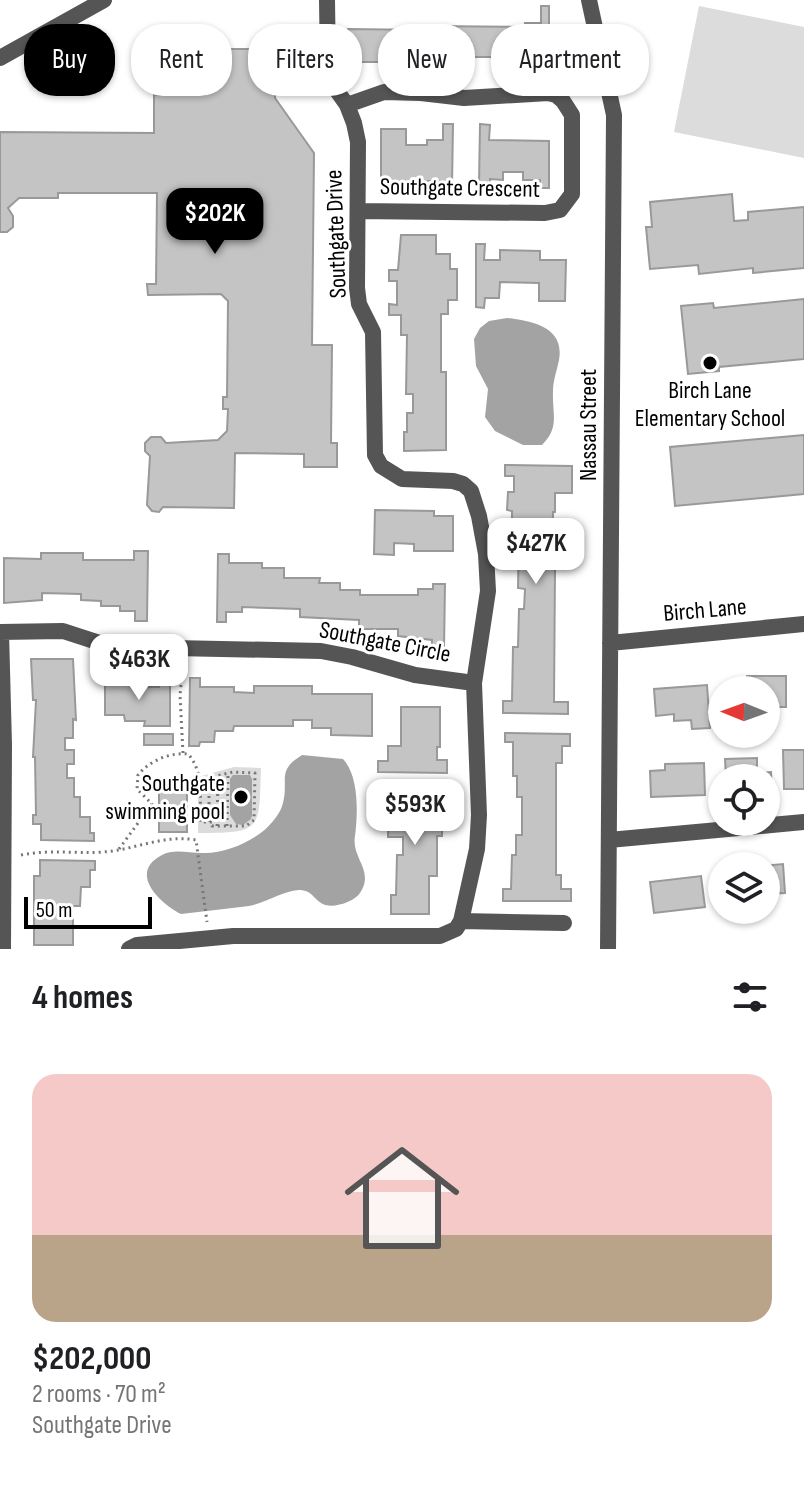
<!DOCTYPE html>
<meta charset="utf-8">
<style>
:root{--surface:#fff;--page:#f2f2f2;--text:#202124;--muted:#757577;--line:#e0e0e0;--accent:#000}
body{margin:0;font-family:"Sofia Sans Condensed",sans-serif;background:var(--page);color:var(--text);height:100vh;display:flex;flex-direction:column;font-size:30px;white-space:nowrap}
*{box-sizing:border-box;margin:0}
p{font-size:26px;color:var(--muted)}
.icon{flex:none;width:44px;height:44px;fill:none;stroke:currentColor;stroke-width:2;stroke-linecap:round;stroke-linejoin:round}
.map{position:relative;height:949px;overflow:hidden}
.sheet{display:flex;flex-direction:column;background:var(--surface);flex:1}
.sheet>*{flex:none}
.top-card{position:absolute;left:24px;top:24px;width:756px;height:72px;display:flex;gap:16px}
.needle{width:52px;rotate:271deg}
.controls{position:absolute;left:708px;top:676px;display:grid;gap:16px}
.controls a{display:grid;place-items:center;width:72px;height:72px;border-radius:50%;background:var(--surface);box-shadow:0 2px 6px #0004;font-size:40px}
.scale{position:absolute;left:24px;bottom:20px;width:128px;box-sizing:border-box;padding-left:8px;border:4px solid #000;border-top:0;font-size:22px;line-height:28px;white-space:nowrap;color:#000;-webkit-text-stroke:6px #fff;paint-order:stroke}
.price{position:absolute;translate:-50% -68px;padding:0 18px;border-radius:16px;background:#fff;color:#222;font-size:26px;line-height:52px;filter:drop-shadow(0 2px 4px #0008)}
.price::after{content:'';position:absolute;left:50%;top:48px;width:24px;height:18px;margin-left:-12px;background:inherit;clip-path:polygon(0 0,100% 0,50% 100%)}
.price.active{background:var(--accent);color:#fff}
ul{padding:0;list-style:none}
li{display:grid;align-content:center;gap:16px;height:424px;padding:0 32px}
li+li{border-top:2px solid var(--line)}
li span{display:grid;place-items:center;height:248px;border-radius:24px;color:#555}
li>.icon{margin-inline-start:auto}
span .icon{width:144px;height:144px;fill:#fffc;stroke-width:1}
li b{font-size:34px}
h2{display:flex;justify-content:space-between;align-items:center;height:96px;padding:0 32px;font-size:34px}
.tag{padding:0 28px;border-radius:32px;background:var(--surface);box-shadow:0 2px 6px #0004;font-size:28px;line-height:72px}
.tag.active{background:var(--accent);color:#fff}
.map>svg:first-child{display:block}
.green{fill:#dcdcdc}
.water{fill:#a3a3a3}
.building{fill:#c4c4c4;stroke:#999;stroke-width:2}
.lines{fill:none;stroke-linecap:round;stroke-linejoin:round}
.path{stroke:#777;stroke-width:3;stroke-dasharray:2 4;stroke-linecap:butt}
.street{stroke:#555;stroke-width:16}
.poi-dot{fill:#000;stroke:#fff;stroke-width:3}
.labels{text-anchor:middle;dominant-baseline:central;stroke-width:6;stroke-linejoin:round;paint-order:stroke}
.street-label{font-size:24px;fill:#000;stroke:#fff}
.poi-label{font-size:24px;fill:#000;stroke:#fff}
</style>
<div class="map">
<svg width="804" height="949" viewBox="0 0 804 949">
<rect width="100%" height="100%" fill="#fff"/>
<path class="green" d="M699,6L804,27V158L674,132Z
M234,767L261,768C259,830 263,833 198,833V777Z"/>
<path class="water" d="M507,318C532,321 565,327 559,360C557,370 553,381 553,391C552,415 560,427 542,445H523L495,431L485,417L488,389L476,366L474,339L480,328L489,321Z
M302,755L343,759C359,776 358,813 355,836C351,858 375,871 360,893C354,902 331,910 321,903C313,898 312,891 301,890C287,889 265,903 249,906C227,909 204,911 181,914C161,904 127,873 162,855C175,848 191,854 205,853C224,853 246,844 262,832C270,826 281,813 283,803C289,779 276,771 302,755Z
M233,775H250L252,779V815L251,819L243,825L236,824L230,815V779Z"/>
<path class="building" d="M541,6H549V68L536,69V61H503V57H467V63H408V66H386V62H348V29L426,30L427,26L524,27L525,23H541Z
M206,49H275V98L314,153L312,345H332L331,443H337V467H304V454L235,453L234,508L163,507L159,512L152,511L147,505L150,456L145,451V443L151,437H161L166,443L218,440L227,431L228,409H223V397H227L228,301L221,294L148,295L147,284H156L157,193H58V198H19L8,208L13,216V227L7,232H0V132L154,133V95H205Z
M443,124H453L452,186H441V181H392V188L381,187V129H406V145H427V140H443Z
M480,124L490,125L489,140L549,141V188H540V180H523V172H503V180L490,179V186H479Z
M732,194L734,221L748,220V212L804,207V268L753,273V268L699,274L698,265L650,269L646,227H652L650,202Z
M401,235H436V254H450V269H457V300H448V314H441V372H446V450L404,451V432H407V413H413V394H406L407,335H401V315H389V304L397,305V281H389V270H398Z
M476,244H485L484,260H500V250L540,251V260H566L565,301H539V283L500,282L499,298H485L484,308L476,307Z
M804,299V359L719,367V371L688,374L681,306L713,303L714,308Z
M804,435V494L675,506L670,447Z
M505,465L572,466V493H555V512H553L552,568H555L554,702H568V714L503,713V701H512L513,647H518L519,609H524L525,589L518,588L519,530H512V511L507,510L508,492H514V476H505Z
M375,510L434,511V516H453V551H414V544L394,543V555L374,554Z
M134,551H148L147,621H135V611H120V606H101V601L81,600V594L42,593V600L4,603V558L41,559V553H83V560H134Z
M218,554H229V563H262V568H284V578H320L319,583H340V590H360V595H418V589H433V584H445L444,649H432V640L398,636V629H359V620L300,617V609L242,607V612H226V622H217Z
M31,659H73L76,720L73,719V738H65V750H74V764H67V778H74V797H80V817H90V833H94V841L41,840V824H33V815H36L35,757H33L36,700H33Z
M747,676H786V707H766V690H747Z
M190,678H200V687H234V692L254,693V686H312V694H372V736L331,735V728H312V720H293V726H234L233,731H215L214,742H200L199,746H189Z
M105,682H145V687H159V682H170V726H144L145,721H125L124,715H105Z
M707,685L710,728L692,729L691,720L674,721V714L656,716L654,689Z
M401,707H440V747H437V760H447V773L378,772V761H388V746H401Z
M505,733L570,734V746H562V763H556V875H561V889H571V901H503V889H511L512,855H516V835H522V797H517V776H513V742H505Z
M144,734H173V745H144Z
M783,750H804V789H784Z
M757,758V773L771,772L772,793H766V778H726L725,759Z
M704,763L705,795L651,797L650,771L665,770V764Z
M159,784H187V832H159Z
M384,791L439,792V807H446V817H442V836H437V876H429V914H391V895H396L397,855H403V837H388L389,801H384Z
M40,860L95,861V870H90V887H81L80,906H73V945H34V876H40Z
M783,864L785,893L766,894V866H761Z
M701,876L705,907L654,913L650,882Z"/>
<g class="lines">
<path class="path" d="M183,753L180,695L183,665
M209,778V822
M217,826L218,778
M227,826L228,774
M119,849L152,804L137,789L138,775C149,761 170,752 188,754C204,771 200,800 200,822H212V826H246L254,820L255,773L233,772L199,780
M21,855C52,849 74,854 103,852C134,850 164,834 196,840L207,922"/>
<path class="street" d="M589,0L614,115L608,949
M0,58L104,0
M347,105L384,92L421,93L464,98L548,93L556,95L563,101L572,115V194L560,210L545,213L358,211
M0,632L63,631L103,644L127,647L321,651L352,657L415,675L474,683
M1,632L4,745L3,949
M610,643L804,624
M609,840L804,822
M461,921L564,923
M129,949L137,945L233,936H440L456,929L461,921L477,849L479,815L474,683L488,591L486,554L479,516L471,491L463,484L453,481L402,479L381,466L375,455L373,332L359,304L357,288L358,142L354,123L347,105L335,88L328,69L327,0"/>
</g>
<g class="poi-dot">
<circle cx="710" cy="363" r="8"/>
<circle cx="241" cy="797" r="8"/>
</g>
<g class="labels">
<g class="street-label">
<text transform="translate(460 188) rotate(1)">Southgate Crescent</text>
<text transform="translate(336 234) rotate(-92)">Southgate Drive</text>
<text transform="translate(588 425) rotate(-90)">Nassau Street</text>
<text transform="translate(705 610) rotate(-5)">Birch Lane</text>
<text transform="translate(385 642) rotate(11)">Southgate Circle</text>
</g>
<g class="poi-label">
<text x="710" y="390">Birch Lane<tspan x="710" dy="28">Elementary School</tspan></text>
<text x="225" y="783" text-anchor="end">Southgate<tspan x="225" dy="28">swimming pool</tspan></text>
</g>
</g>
</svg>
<div class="controls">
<a><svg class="needle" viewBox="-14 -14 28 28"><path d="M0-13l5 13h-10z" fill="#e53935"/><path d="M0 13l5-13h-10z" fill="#757577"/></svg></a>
<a><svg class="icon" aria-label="locate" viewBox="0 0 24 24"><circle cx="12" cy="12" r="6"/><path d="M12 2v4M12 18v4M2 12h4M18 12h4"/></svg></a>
<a><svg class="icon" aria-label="layers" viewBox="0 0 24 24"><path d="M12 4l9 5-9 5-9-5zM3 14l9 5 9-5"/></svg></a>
</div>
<div class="scale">50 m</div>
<b class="price active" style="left:215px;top:256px">$202K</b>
<b class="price" style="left:536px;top:586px">$427K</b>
<b class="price" style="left:139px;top:702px">$463K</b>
<b class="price" style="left:415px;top:847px">$593K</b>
<div class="top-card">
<a class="tag active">Buy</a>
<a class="tag">Rent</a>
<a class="tag">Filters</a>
<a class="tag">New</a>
<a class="tag">Apartment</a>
</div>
</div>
<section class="sheet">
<h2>4 homes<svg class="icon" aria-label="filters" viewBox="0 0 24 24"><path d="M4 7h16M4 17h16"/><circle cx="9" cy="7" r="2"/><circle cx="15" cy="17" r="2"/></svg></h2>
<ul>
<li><span style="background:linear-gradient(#f6c9c9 65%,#b9a48a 0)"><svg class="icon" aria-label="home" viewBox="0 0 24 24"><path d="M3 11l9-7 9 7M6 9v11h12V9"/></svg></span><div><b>$202,000</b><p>2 rooms · 70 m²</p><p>Southgate Drive</p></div></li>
</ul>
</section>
